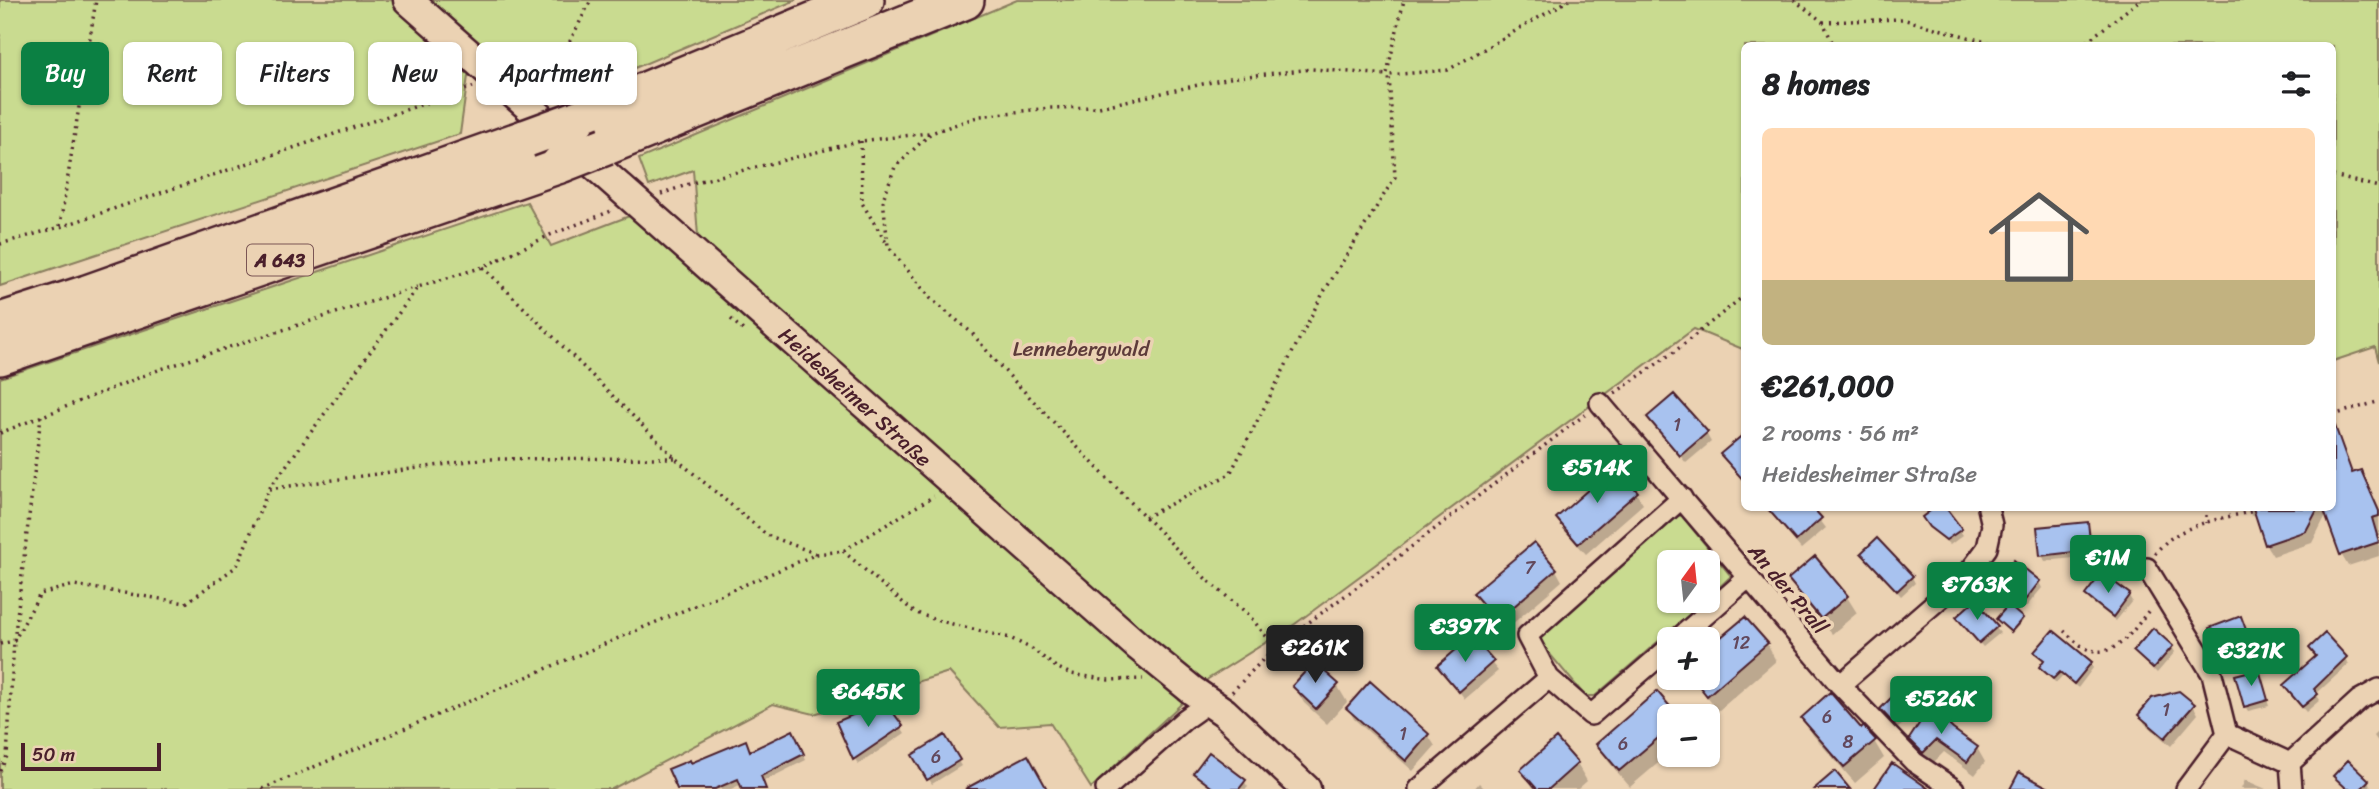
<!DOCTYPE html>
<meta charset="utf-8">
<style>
:root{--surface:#fff;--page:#f6f6f6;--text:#202124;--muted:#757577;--accent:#0b8043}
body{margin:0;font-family:Sriracha,sans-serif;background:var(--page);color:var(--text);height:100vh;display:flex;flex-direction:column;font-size:26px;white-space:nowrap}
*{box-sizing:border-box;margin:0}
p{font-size:23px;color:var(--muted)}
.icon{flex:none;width:38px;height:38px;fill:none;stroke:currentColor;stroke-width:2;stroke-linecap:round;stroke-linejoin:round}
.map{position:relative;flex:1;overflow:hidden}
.sheet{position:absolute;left:1741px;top:42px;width:595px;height:469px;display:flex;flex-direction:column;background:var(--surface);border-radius:10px;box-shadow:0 2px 5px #0004}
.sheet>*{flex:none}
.banner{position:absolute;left:21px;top:42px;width:665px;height:63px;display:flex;gap:14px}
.needle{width:46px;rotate:15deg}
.tools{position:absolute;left:1657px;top:550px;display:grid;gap:14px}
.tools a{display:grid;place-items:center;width:63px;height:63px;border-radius:10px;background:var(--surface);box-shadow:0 2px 5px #0004;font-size:35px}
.scale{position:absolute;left:21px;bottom:18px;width:140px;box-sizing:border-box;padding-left:7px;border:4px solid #4a1f2b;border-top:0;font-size:19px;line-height:24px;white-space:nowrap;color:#4a1f2b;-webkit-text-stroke:5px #ebd2b3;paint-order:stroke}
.price{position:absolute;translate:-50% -60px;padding:0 16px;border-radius:7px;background:var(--accent);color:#fff;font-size:23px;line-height:46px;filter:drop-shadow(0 2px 4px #0008)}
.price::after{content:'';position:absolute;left:50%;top:42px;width:21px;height:16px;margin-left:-10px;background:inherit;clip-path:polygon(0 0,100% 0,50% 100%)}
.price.current{background:#222;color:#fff}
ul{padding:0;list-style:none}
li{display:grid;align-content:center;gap:14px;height:371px;padding:0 21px}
li span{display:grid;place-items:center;height:217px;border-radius:10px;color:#555}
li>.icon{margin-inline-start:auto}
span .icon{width:126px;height:126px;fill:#fffc;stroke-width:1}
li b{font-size:30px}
h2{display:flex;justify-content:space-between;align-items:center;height:84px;padding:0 21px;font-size:30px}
.tag{padding:0 24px;border-radius:10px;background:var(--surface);box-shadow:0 2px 5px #0004;font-size:24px;line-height:63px}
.tag.current{background:var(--accent);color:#fff}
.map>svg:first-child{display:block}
.green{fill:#c9db90;stroke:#8a7d5e;stroke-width:2}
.shadow{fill:#0003}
.building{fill:#a8c2ef;stroke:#4a1f2b;stroke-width:2}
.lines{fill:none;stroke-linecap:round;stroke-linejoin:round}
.street-casing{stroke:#4a1f2b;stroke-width:24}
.secondary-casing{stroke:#4a1f2b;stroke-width:33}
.highway-casing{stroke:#4a1f2b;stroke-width:42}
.path{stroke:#4a1f2b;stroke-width:3.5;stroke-dasharray:2 5;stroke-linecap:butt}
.street{stroke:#ebd2b3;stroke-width:19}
.secondary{stroke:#ebd2b3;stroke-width:28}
.highway{stroke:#ebd2b3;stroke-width:37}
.highway-bridge-casing{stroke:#4a1f2b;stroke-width:42;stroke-linecap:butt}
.highway-bridge{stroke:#ebd2b3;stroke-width:37}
.labels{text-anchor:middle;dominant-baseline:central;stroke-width:7;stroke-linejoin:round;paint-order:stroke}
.number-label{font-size:18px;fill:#62485c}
.shield{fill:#ebd2b3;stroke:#7a5554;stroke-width:2}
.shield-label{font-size:19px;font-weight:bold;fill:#4a1f2b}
.park-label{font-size:21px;fill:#5d3b3a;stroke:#ebd2b3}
.street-label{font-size:21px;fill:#4a1f2b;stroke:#ebd2b3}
</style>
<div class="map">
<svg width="2379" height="789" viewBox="0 0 2379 789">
<rect width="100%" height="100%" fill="#ebd2b3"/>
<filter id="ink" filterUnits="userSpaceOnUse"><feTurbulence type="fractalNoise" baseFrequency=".0143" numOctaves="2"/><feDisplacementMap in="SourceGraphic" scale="14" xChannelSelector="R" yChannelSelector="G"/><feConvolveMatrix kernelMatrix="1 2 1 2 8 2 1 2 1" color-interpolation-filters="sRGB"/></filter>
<g filter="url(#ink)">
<path class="green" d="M0,0H796L604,81L504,63L468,76L460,134L0,286Z
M1017,0H2379V362L2375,347L2333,361V46H1745V350L1694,329L1295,624L1208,679L1091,788L1050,723L999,727L949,672L814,714L773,704L612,789H0V378L527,202L551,246L632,215L682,262L698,236L693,170L649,186L639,159Z
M1677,515L1682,516L1731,576L1708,598V562H1670V600H1706L1595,696H1585L1538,640L1539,636Z"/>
<path class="shadow" d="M1649,418L1706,433L1711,442L1686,463Z
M2337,435L2343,447L2353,475L2361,472L2379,511V556L2348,566L2341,554L2327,513L2312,543L2273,556L2266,545L2257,515L2252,516L2247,508H2333V437Z
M1636,493L1643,504L1586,554L1564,530L1558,519Z
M1766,508H1811L1826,528L1801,549Z
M1937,508H1943L1963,535L1950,545L1935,532L1924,517Z
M2087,523L2090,529L2093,556L2045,561L2042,555Z
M1863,554L1912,577L1915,583L1901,596Z
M2014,562L2039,582L2042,588L2025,608L2001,588L1998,582Z
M1556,570L1562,581L1504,631L1482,605L1475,594Z
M2102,575L2129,596L2132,601L2116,621L2090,601L2087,595Z
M1790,580L1847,597L1857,613L1832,634L1799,596Z
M1975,602L2000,633L1983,647L1961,623Z
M1745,619L1767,644L1776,661L1718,711L1691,677H1708V651Z
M2021,619L2023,621L2012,633L1999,622Z
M2243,624L2252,647L2223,657L2220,651Z
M2053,632L2091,664L2093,668L2078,688L2063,675L2056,683L2041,667L2045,661L2036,652Z
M2325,636L2349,664L2316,694L2320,700L2306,712L2288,691L2318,657Z
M1471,638L1498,671L1465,699L1439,666Z
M2172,647L2175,652L2157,673L2135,651Z
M2258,671L2269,706L2248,711L2245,706Z
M1337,685L1347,702L1327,724L1304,703L1294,686Z
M1906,685L1925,706L1898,728L1885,715Z
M1830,695L1874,741L1884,758L1855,783L1813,735L1803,718Z
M2193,705L2198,714L2171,746L2145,724L2140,715Z
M887,706L905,733L858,765L839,723L871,715Z
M1348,708L1428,735L1435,746L1413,771L1354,719Z
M1670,716V753L1630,787L1608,761L1598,744Z
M1952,730L1977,748L1985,762L1975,775L1944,752L1931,765L1918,752L1911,739Z
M2379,731V743L2374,736Z
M944,737L961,766L932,784L914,755Z
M795,738L806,760L762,782L765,789H744L742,784L731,789H679L691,765L750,753Z
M1556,740L1577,764L1587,781L1578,789H1534L1522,770Z
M1195,773L1244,781L1248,787L1246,789H1212L1199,779Z
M2335,777L2368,781L2371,787L2369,789H2346Z
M2245,780L2266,789H2241Z
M1479,783L1485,789H1474Z"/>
<path class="building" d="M1674,394L1708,432L1680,456L1647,417Z
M2333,426H2335L2352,473L2361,470L2379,511V516L2372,518L2379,542L2340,555L2323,508H2333Z
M1745,433V482L1720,454Z
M1615,466L1638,492L1578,544L1556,518Z
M1767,508H1813L1822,518L1796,541Z
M1934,508H1946L1962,529L1946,540L1929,527L1922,517Z
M2253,508H2318L2306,531L2265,545Z
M2088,522L2091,550L2040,556L2037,527Z
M1877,538L1913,576L1897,591L1861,553Z
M1534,542L1557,569L1497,621L1473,593Z
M1815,556L1848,596L1821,619L1788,579Z
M2014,560L2040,581L2022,604L1995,582Z
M2102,573L2130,594L2113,617L2085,595Z
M1975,600L1998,626L1979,643L1956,617Z
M2008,605L2023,618L2011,632L1996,619Z
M2241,616L2250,641L2218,652L2209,628Z
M1745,617L1768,643L1707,696L1692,677H1708V648Z
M2153,628L2173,646L2153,669L2133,651Z
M2053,630L2092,662L2074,684L2060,672L2053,679L2039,667L2044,660L2034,652Z
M2325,633L2347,657L2314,689L2318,694L2302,707L2283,685L2316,656L2309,648Z
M1472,636L1494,661L1459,692L1437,666Z
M1314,662L1339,684L1316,709L1292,686Z
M2259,669L2268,700L2244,707L2235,675Z
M1370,681L1429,734L1406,761L1346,708Z
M1906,683L1923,699L1894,724L1880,709Z
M1657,691L1678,716H1670V728L1619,771L1596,744Z
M2179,691L2195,704L2165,738L2138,715L2152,698Z
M1830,692L1861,728L1863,726L1876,740L1844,767L1801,718Z
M887,704L903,726L853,760L836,722L869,708L872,713Z
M1930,707L1953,729L1978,747L1967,762L1936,740L1923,753L1909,739Z
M793,730L804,754L761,776L766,789H742L738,779L715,789H677L668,769L690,760L691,763L746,740L750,751Z
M945,735L960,760L927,780L912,755Z
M1556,738L1578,763L1549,789H1537L1520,770Z
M1209,752L1246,780L1239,789H1214L1193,773Z
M1028,755L1047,789H965Z
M2348,760L2369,780L2361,789H2347L2333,776Z
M1892,763L1929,789H1874Z
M1835,771L1850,789H1814Z
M2019,772L2051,789H2010Z"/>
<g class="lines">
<g class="street-casing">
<path id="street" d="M1600,403L1840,685L1914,762L1954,789
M2147,568L2212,674L2227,734
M1678,639L1749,577
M1670,647L1591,715L1549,678L1527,636L1682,498
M1840,685L1967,575L1987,548L1992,525L1988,508
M2290,763L2292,789
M1106,789L1185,719L1209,702
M1419,789L1549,678
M2186,789L2227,734L2290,763L2359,700L2379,689"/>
</g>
<g class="secondary-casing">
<path id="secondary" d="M408,0L1139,647L1193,691L1224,712L1306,789"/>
</g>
<g class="highway-casing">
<path id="highway" d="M576,120L865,0
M606,146L965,0
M0,322L87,294L527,138
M0,356L560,164"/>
</g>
<path class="path" d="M1794,0L1823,22L1834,46
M1823,22L1902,19L2001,46
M2081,46L2140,0
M1387,73L1404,0
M528,74L544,72L565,51L591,0
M861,141L862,203L887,244
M2333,176L2379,187
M661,194L692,183L861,141L929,133
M60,226L96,0
M0,244L60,227L473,87
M483,267L675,458L767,535L817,554
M731,319L744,331
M1615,393L1674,352L1745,295
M2333,415L2377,402L2379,403
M0,433L158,370L417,287
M269,489L483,459L675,458
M2206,508V523
M1145,517L1230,474L1322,295L1395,177L1389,75L1448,70L1569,0
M843,551L914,612L936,620L1010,638L1032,649L1056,667L1071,674L1109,680L1143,679
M2155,554C2176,524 2221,519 2254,511
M2064,631C2071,637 2081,648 2091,650C2118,658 2135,627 2150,609
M0,644L14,641L40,594L74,585L186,603L237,566L269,489L418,287L483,267L550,235L614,210
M1275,647L1248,614L1207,580L1107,478L997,363L972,333L931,299L888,246L883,199L895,167L931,133L980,116L1049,108L1099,107L1230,78L1312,69L1389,75
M1232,692L1275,647L1398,557L1586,414
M0,771L7,756L14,641L41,416
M262,789L817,554L843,551L934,496"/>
<use href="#street" class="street"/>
<use href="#secondary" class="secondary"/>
<use href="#highway" class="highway"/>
<g class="highway-bridge-casing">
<path id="highway-bridge" d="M527,138L576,120
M560,164L606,146"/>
</g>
<use href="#highway-bridge" class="highway-bridge"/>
</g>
</g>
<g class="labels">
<g class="number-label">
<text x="1677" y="425">1</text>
<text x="1530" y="568">7</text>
<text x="1741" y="643">12</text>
<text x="2166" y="710">1</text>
<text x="1827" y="717">6</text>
<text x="1403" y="734">1</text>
<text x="1848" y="742">8</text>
<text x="1623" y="744">6</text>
<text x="936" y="757">6</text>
</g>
<rect class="shield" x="247" y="244.5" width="66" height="31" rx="5"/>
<g class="shield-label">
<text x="280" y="260">A 643</text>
</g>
<g class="park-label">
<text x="1081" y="349">Lennebergwald</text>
</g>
<g class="street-label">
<text transform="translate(855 397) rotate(42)">Heidesheimer Straße</text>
<text transform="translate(1788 589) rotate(50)">An der Prall</text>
</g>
</g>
</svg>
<div class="tools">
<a><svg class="needle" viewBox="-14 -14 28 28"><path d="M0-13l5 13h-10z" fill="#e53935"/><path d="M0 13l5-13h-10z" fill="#757577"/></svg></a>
<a>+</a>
<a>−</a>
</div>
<div class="scale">50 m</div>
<b class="price" style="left:1597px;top:505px">€514K</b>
<b class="price" style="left:2108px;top:595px">€1M</b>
<b class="price" style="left:1977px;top:622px">€763K</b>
<b class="price" style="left:1465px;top:664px">€397K</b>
<b class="price current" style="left:1315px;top:685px">€261K</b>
<b class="price" style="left:2251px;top:688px">€321K</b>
<b class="price" style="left:868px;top:729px">€645K</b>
<b class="price" style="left:1941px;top:736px">€526K</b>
<div class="banner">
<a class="tag current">Buy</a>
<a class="tag">Rent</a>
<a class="tag">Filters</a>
<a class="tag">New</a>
<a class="tag">Apartment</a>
</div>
<section class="sheet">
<h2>8 homes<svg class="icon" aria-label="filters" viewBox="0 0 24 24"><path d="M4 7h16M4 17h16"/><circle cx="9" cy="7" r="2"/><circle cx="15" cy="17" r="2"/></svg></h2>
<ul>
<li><span style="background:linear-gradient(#ffd9b3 70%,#c2b280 0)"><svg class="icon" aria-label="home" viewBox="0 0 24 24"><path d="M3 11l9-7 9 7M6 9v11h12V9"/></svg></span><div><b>€261,000</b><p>2 rooms · 56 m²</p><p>Heidesheimer Straße</p></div></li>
</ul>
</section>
</div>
